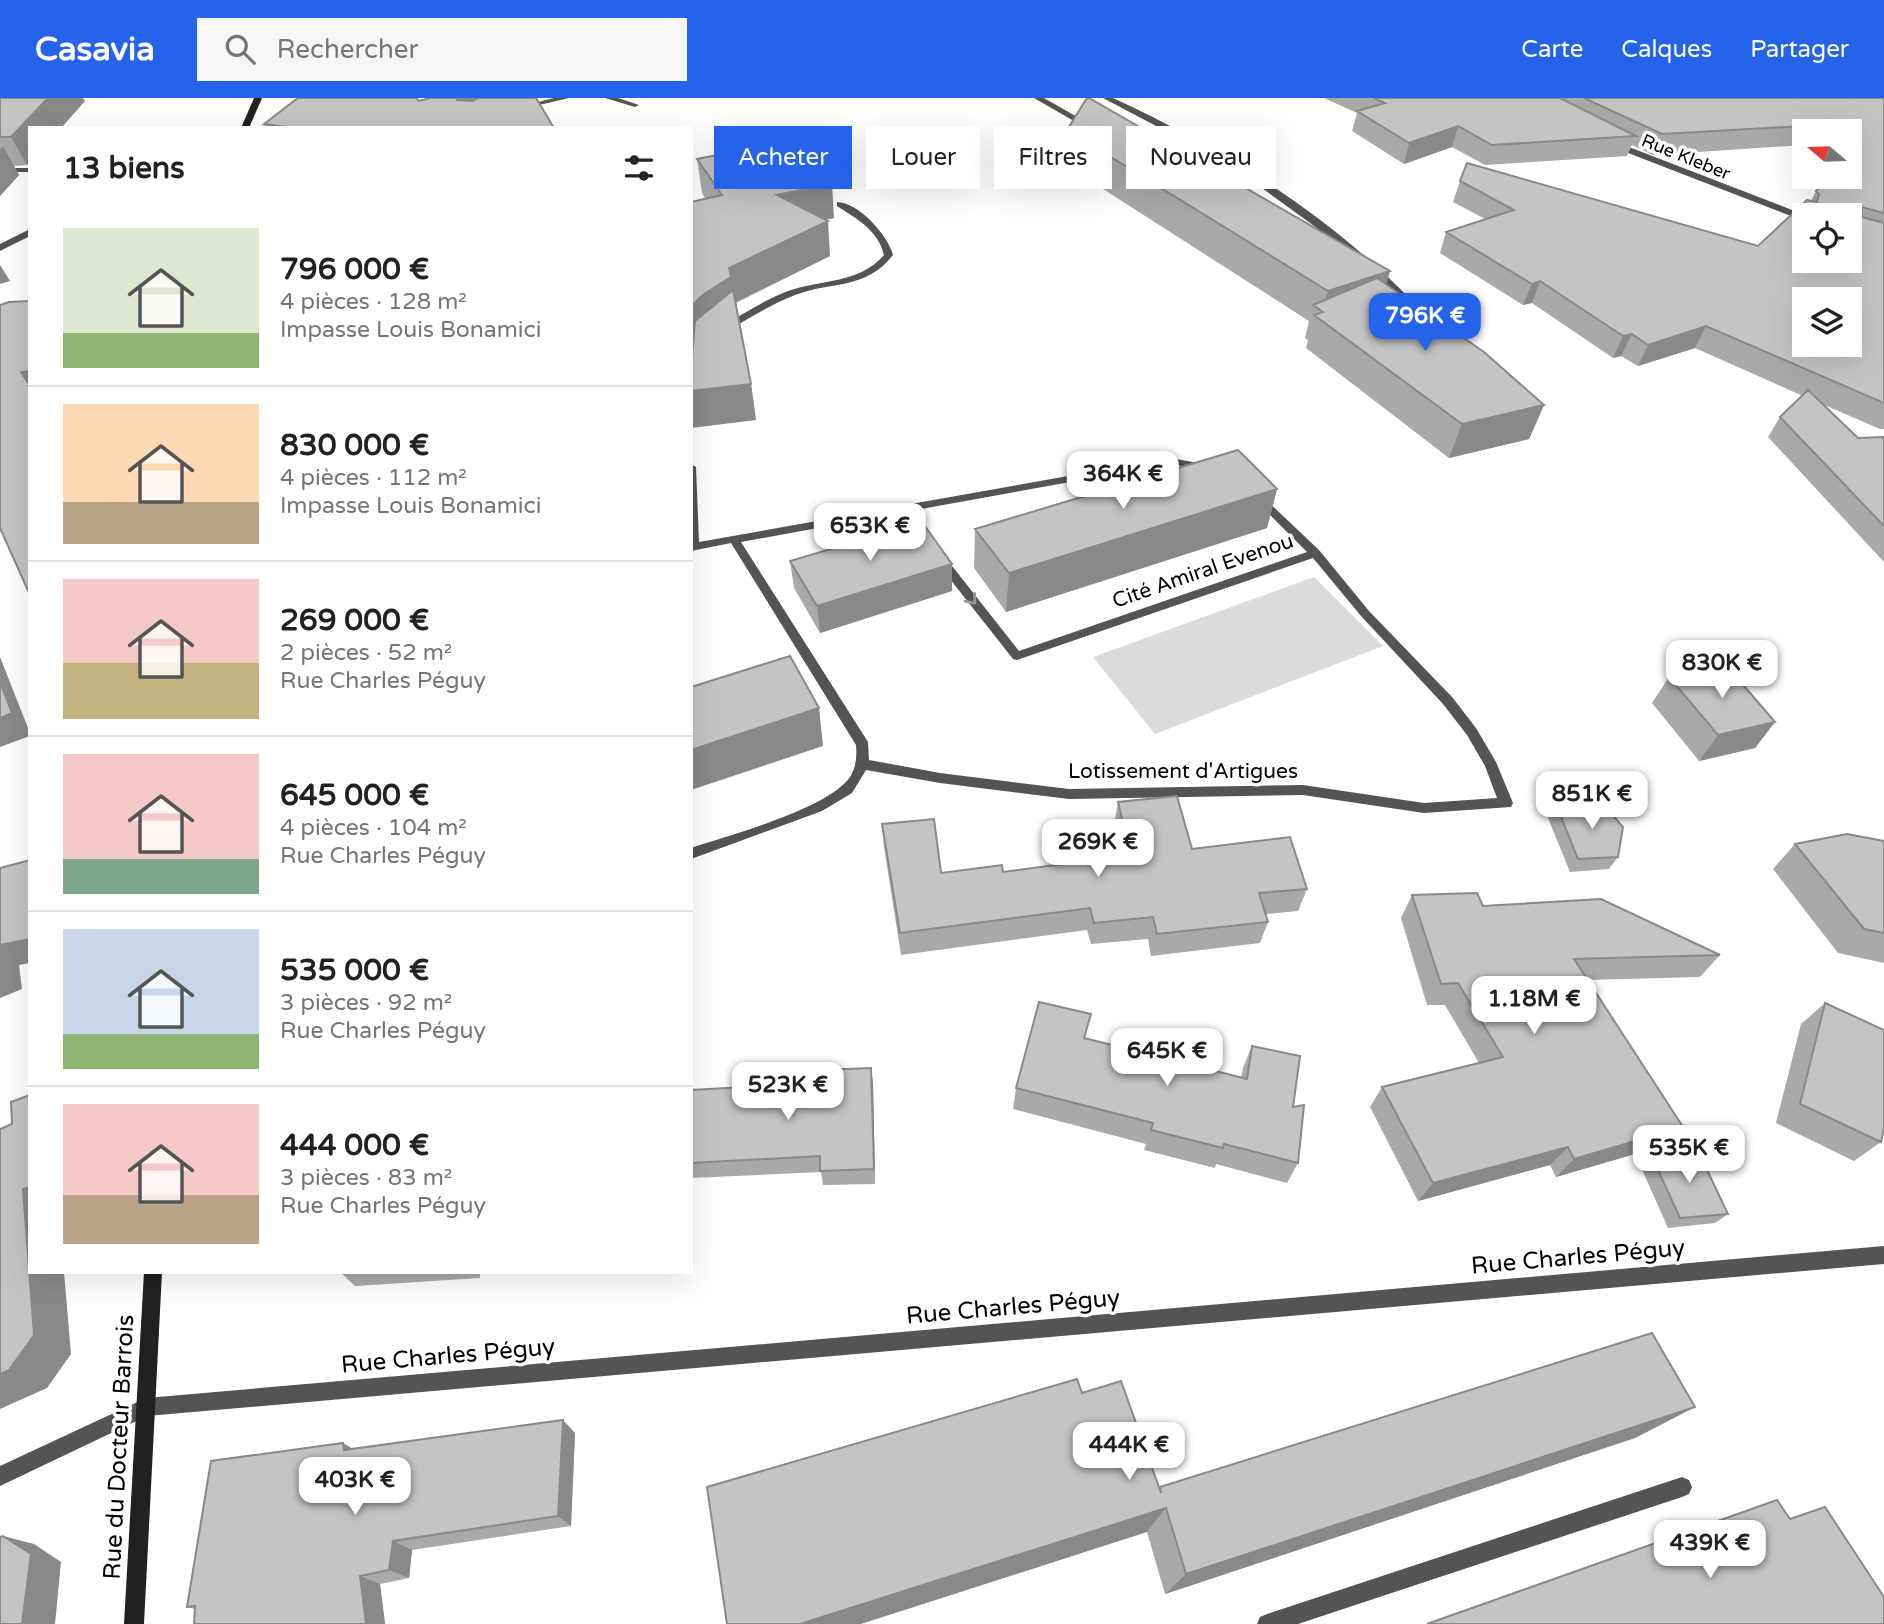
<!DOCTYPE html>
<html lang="fr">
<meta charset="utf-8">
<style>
:root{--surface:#fff;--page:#f6f6f6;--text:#202124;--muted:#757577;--line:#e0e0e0;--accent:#2563eb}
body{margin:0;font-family:"Varela Round",sans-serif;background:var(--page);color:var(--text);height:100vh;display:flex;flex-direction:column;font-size:26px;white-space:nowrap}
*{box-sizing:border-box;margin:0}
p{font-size:23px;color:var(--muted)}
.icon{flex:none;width:38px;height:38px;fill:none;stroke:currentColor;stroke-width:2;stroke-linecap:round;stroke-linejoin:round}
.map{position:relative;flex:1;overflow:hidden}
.side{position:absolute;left:28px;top:28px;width:665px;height:1148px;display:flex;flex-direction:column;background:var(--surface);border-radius:0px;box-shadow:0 7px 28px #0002}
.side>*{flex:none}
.guide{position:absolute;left:714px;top:28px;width:665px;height:63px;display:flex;gap:14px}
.needle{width:46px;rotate:289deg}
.controls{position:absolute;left:1792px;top:21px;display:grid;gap:14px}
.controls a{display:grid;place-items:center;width:70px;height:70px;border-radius:0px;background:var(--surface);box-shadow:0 7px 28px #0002;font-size:35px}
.price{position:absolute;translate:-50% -60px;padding:0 16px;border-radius:14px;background:#fff;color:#222;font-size:23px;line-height:46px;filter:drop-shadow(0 2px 4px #0008)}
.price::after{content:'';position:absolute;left:50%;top:42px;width:21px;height:16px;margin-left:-10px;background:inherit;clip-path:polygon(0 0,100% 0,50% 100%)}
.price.on{background:var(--accent);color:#fff}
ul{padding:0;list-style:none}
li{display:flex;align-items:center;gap:21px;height:175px;padding:0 35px}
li+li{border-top:2px solid var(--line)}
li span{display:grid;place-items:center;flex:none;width:196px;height:140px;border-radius:0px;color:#555}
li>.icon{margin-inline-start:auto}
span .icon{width:84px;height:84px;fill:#fffc;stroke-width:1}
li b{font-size:30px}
h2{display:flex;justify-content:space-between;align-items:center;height:84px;padding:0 35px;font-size:30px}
.chip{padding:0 24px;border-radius:0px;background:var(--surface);box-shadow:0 7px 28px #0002;font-size:24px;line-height:63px}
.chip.on{background:var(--accent);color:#fff}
header{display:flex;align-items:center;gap:42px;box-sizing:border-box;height:98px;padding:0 35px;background:var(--accent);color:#fff}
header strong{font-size:33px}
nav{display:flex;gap:38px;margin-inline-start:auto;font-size:24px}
.search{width:490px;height:63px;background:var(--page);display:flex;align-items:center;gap:18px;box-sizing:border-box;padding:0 24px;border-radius:0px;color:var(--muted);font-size:26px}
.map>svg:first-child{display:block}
.green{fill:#dbdbdb}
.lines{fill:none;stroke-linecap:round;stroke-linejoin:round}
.lane{fill:#545454;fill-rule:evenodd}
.street{fill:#545454;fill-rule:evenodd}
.secondary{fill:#212121;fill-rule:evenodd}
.wall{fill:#a9a9a9}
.shaded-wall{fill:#898989}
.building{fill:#c4c4c4;stroke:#898989;stroke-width:2;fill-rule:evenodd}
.oneway{stroke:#989898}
.labels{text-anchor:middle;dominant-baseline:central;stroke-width:7;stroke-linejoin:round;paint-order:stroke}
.far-street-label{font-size:18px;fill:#000;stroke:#fff}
.street-label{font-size:21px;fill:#000;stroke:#fff}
.near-street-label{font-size:24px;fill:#000;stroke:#fff}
</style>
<header>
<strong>Casavia</strong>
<div class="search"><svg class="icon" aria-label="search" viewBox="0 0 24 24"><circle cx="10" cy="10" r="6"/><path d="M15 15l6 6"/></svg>Rechercher</div>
<nav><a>Carte</a><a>Calques</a><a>Partager</a></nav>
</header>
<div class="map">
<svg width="1884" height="1526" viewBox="0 0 1884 1526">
<rect width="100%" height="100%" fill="#fff"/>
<path class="green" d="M1314,479L1383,548L1155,636L1093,559Z"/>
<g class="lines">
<path class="lane" d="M554,0H569L522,11L518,9Z
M605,0H618L639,7L635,9Z
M1034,0H1044L1093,28L1086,30Z
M837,104C858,104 888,137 893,157C866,192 832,183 795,197C771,206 749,221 726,233H720V229C742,217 764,202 788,193C822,181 859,186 884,157C878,132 857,121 837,108Z
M1170,360L1210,367L1215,370L1210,373L1170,366L910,413L931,440L925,444L921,443L900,415L741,444L868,644L869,662L940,675L1069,691L1303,687L1424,705L1497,700L1485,668L1467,637L1443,606L1361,518L1313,460L1017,562L1013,561L935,462L937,459H945L1019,553L1307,454L1254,401L1259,398L1263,399L1319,452L1369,513L1452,599L1476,630L1496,664L1513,705L1511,709L1424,715L1303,697L1069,701L940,685L866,672L852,695L822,713L691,761V750C729,737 828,711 850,679C856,670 857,658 856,647L731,445L691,453V366L696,369L699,444L896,409L901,406L905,407Z
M1682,1379L1689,1382L1692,1389L1689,1396L1682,1399L1298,1526H1257L1260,1519L1267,1516Z"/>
<path class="street" d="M1103,0H1113C1221,50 1327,115 1410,201L1402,203L1339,146L1255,85L1196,49Z
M1610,44H1616L1805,117L1804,123L1610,48Z
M0,70H30V74H0Z
M30,131V138L0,153V146Z
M1884,1148V1166L147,1318L0,1388V1368L146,1300Z"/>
<path class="secondary" d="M254,0H262L249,30H241Z
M144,1174H162L144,1526H124Z"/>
</g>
<path class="wall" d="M0,0L85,3L27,67L14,68L19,77L0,98Z
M1324,0H1884V331H1880L1822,306L1858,340L1884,339V464L1768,339L1780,319L1803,298L1695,250L1638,268L1621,258L1613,260L1532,205L1523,207L1440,155L1446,134L1485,121L1453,104L1460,83L1758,148L1811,103L1816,93L1824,86L1793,79L1804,57V79H1850V33H1804V47L1653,57L1632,47L1627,58L1485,67L1452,49L1404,66L1352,33L1357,15Z
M264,26L554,30H265Z
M1067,32L1386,187L1544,307L1529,341L1449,360L1306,250L1308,242L1305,240L1309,223L1064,66Z
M697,61L834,120L825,122L830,158L736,205L751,286L756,322L692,259L693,247L691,249V104L705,100L702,95Z
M1277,391L1267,430L1006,514L974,470L975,431Z
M790,463L952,466V493L820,535L794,490Z
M1669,579L1775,624L1755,650L1699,663L1652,605Z
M1118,704L1192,751L1307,791L1298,813L1266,816L1268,824L1260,845L1151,858L1148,841L1091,846L1087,832L901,857L884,749L882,726L941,775L1003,774L1122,758L1114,727Z
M1556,707L1618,759L1609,771L1570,774L1548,720Z
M1884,743V865L1838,855L1773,771L1795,746Z
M1412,797L1483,808L1720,857L1700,879L1588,882L1662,1048L1556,1079L1550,1067L1418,1103L1370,1009L1382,989L1479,965L1445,907H1427L1401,820Z
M1825,905L1881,1044L1854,1063L1776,1025L1801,926Z
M1086,941L1241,980L1243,970L1252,948L1293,1009L1298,1065L1287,1085L1216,1066L1215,1070L1144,1052L1146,1046L1013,1011L1016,990Z
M871,970L873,986L875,1086L823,1087L821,1074L691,1080V983L694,992L822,985Z
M1651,1057L1728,1116L1715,1125L1668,1130L1640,1067Z
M340,1174H480V1180L355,1188Z
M1082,1295L1160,1389L1695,1309L1635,1340L1165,1496L1147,1434Z
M575,1335L571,1428L412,1452L409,1480L380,1486L385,1526H194L195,1511L187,1509L353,1350Z"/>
<path class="shaded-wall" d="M48,0H83L85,3L61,30H30V64L27,67L11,39Z
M458,0H484L481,21L457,2Z
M1458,28L1452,49L1404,66L1409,45Z
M3,48L19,77L0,98V51Z
M832,86L834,120L780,132L777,97Z
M828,123L830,158L734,205L691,249V208L729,170Z
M0,167L10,183L0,186Z
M1390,173L1380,209L1322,214L1328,193Z
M1540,183L1532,205L1523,207L1532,186Z
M1706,228L1695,250L1638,268L1648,247Z
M1632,236L1621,258L1613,260L1623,238Z
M30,273V288L21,274Z
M751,286L756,322L691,330V293Z
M1544,307L1529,341L1449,360L1462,326Z
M1277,391L1267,430L1006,514L1009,475Z
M952,466V493L820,535L817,508Z
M0,559L30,635V638L0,649Z
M819,610L823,648L691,692V652Z
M1775,624L1755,650L1699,663L1718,637Z
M30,841V865L19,867L22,891L0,900V847Z
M871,970L873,986L875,1086L874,1071Z
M1683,1029L1662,1048L1556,1079L1574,1061Z
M1568,1049L1550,1067L1418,1103L1433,1085Z
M30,1089V1174H64L71,1256L47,1290L0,1311V1276L23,1091Z
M1695,1309L1635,1340L1165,1496L1186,1476Z
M563,1322L575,1335L571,1428L558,1418Z
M343,1345L363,1357L344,1352Z
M1166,1410L1147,1434L861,1526H800Z
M3,1438L34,1446L61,1464L55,1526H22Z
M393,1443L412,1452L409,1480L389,1472Z
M360,1478L380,1486L385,1526H366Z"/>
<path class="building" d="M0,0H48L11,39H0Z
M298,0H416L419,3L430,0H458L457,2L472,3L478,0H536L554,30H295L264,26Z
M1087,0H1089L1390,173L1328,193L1067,32Z
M1374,0H1560L1636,38L1492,47L1458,28L1409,45L1357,13L1385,5Z
M1584,0H1884V115L1861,109L1862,119L1884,125V305L1706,228L1648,247L1632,236L1623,238L1540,183L1532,186L1446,134L1514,112L1460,83L1467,65L1758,148L1807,102L1817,104L1819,96L1816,93L1832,79H1850V33H1818L1822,27L1662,36ZM1804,117H1850V163H1804ZM1804,201H1850V247H1804Z
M794,42L832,86L777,97L828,123L729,170L731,179L704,196L691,208V104L722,97L697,61Z
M1377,180L1484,254L1544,307L1462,326L1314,217L1323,214L1313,207Z
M733,192L751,286L691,293V260L692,259L695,223Z
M30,203V273L21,274L30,288V497L0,430V207L9,204Z
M1808,292L1858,340L1884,339V428L1780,319Z
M1238,352L1277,391L1009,475L975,431Z
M922,424L952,466L817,508L790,463Z
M790,558L819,610L691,652V589Z
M1726,567L1775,624L1718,637L1669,579Z
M0,584L12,615L0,620Z
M1177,698L1192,751L1290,739L1307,791L1259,795L1268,824L1157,836L1153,819L1094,825L1090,810L900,835L882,726L934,721L941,775L1002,767L1003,774L1131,757L1118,704Z
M1556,707H1604L1623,729L1618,759L1578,761Z
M1847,736L1884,743V835L1864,831L1795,746Z
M30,762V841L0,847V770Z
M1477,795L1483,808L1601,801L1720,857L1574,861L1683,1029L1574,1061L1568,1049L1433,1085L1382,989L1503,959L1458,885L1441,886L1412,797Z
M1039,904L1091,916L1084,940L1247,981L1252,948L1300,958L1293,1009L1304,1007L1298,1065L1224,1046L1223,1050L1151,1032L1153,1025L1016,990Z
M1825,905L1884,932V1029L1881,1044L1800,1006Z
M871,970L874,1071L820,1073V1058L691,1065V992L822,985L821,972Z
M30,997V1089L23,1091L34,1237L9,1272L0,1276V1031L12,1026L11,1004Z
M1699,1055L1728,1116L1680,1120L1651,1057Z
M1652,1235L1695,1309L1186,1476L1166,1410L800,1526H727L707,1389L1077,1281L1082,1295L1121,1283L1161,1395L1160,1389Z
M563,1322L558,1418L393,1443L389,1472L360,1478L366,1526H194L195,1508L187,1509L211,1363L343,1345L344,1352Z
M1777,1402L1790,1421L1825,1409L1884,1499V1526H1427Z
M3,1438L31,1456L22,1526H0V1439Z"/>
<defs><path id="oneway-chevron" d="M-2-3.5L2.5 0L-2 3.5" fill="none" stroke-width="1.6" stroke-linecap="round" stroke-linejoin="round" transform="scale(1.75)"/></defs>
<use class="oneway" href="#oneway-chevron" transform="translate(972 502) rotate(51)"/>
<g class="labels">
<g class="far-street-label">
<text transform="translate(1686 59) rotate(22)">Rue Kleber</text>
</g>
<g class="street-label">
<text transform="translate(1203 473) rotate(-19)">Cité Amiral Evenou</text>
<text x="1183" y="673">Lotissement d'Artigues</text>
</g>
<g class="near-street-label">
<text transform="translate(1578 1159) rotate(-5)">Rue Charles Péguy</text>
<text transform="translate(1013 1209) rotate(-5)">Rue Charles Péguy</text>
<text transform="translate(448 1258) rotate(-5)">Rue Charles Péguy</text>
<text transform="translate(119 1349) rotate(-87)">Rue du Docteur Barrois</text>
</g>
</g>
</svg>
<div class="controls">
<a><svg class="needle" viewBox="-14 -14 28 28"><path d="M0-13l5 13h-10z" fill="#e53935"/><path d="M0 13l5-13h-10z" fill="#757577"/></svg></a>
<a><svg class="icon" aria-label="locate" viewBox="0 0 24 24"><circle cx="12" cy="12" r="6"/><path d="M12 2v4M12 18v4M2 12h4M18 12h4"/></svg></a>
<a><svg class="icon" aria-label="layers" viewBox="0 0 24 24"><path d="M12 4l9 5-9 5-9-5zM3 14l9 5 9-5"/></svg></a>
</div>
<b class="price on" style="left:1425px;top:255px">796K €</b>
<b class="price" style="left:1123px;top:413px">364K €</b>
<b class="price" style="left:870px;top:465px">653K €</b>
<b class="price" style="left:1722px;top:602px">830K €</b>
<b class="price" style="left:1592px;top:733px">851K €</b>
<b class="price" style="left:1098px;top:781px">269K €</b>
<b class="price" style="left:1534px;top:938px">1.18M €</b>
<b class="price" style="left:1167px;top:990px">645K €</b>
<b class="price" style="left:788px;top:1024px">523K €</b>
<b class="price" style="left:1689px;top:1087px">535K €</b>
<b class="price" style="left:1129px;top:1384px">444K €</b>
<b class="price" style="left:355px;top:1419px">403K €</b>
<b class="price" style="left:1710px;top:1482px">439K €</b>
<div class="guide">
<a class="chip on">Acheter</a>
<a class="chip">Louer</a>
<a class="chip">Filtres</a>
<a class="chip">Nouveau</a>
</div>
<section class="side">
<h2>13 biens<svg class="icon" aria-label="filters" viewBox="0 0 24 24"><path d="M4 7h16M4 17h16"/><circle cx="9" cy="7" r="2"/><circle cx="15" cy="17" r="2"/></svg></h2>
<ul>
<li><span style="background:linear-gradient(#dfe7d0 75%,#8fb573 0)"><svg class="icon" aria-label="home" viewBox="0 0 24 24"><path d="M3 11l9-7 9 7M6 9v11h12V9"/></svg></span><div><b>796 000 €</b><p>4 pièces · 128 m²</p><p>Impasse Louis Bonamici</p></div></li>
<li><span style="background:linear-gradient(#ffd9b3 70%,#b9a48a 0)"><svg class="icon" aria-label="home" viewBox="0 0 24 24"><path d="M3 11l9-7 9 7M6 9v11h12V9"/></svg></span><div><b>830 000 €</b><p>4 pièces · 112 m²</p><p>Impasse Louis Bonamici</p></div></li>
<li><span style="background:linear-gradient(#f6c9c9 60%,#c2b280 0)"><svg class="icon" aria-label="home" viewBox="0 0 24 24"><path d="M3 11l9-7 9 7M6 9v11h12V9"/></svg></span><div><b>269 000 €</b><p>2 pièces · 52 m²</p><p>Rue Charles Péguy</p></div></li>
<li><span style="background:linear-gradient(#f6c9c9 75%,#7fa58c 0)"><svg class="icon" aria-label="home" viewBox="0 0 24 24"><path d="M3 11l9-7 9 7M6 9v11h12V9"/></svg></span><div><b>645 000 €</b><p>4 pièces · 104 m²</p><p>Rue Charles Péguy</p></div></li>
<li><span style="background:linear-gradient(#c9d6e8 75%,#8fb573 0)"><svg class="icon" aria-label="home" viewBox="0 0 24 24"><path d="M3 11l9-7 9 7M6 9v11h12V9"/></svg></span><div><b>535 000 €</b><p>3 pièces · 92 m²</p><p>Rue Charles Péguy</p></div></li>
<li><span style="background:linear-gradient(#f6c9c9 65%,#b9a48a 0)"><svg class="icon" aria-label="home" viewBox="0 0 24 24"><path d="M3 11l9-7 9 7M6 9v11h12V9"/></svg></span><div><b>444 000 €</b><p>3 pièces · 83 m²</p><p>Rue Charles Péguy</p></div></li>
</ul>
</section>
</div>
